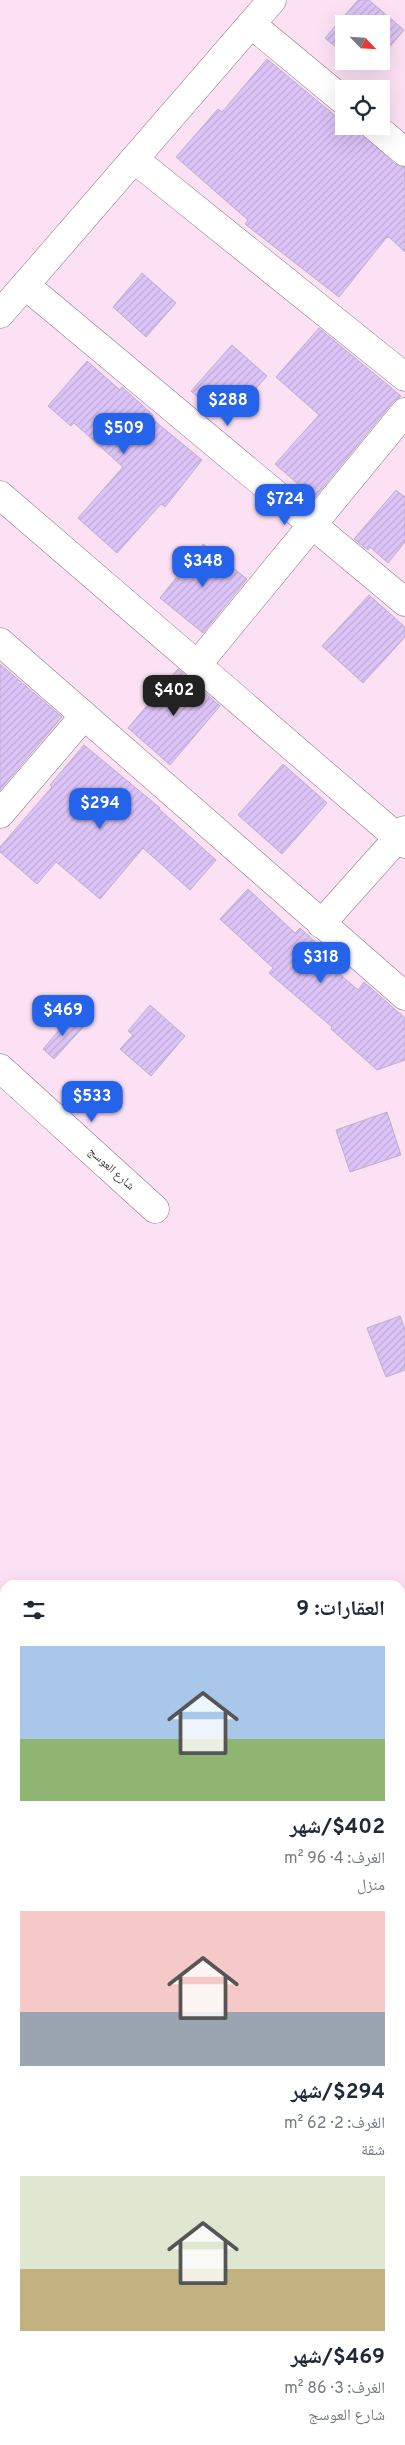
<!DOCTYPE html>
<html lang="ar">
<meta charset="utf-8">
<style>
:root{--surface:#fff;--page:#f6f6f7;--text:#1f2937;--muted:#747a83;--accent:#2563eb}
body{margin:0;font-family:Overpass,"Noto Naskh Arabic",sans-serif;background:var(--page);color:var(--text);direction:rtl;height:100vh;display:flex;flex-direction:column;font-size:19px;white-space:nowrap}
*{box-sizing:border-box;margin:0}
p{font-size:16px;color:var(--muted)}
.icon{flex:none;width:28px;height:28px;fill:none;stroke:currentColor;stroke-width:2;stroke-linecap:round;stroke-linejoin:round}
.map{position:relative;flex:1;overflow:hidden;direction:ltr}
.panel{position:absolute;left:0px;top:1580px;width:405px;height:865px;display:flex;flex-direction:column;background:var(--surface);border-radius:15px 15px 0 0;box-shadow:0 5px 20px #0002;direction:rtl}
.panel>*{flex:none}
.needle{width:32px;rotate:115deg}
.fabs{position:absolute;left:335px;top:15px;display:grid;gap:10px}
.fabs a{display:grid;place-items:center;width:55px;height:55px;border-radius:0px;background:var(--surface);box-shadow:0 5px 20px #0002;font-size:25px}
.price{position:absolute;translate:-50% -42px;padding:0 11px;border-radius:10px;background:var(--accent);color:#fff;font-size:16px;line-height:32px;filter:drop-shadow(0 1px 2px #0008)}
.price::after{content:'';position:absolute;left:50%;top:30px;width:15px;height:11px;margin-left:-8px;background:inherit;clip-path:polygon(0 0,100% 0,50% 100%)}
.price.selected{background:#222;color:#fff}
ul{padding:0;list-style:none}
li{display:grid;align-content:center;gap:10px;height:265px;padding:0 20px}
li span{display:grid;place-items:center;height:155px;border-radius:0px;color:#555}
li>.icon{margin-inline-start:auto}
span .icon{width:90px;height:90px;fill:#fffc;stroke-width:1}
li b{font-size:21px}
h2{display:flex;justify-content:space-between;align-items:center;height:60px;padding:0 20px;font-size:21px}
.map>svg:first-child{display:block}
.building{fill:url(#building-hatch);stroke:#bdb1cb}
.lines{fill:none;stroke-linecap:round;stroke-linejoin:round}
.minor-casing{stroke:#8f7789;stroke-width:29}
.minor{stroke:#fff;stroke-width:28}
.labels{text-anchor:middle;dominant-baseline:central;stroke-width:4.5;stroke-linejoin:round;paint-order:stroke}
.street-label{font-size:12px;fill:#3d333a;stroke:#fff}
</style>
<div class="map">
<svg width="405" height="2445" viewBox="0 0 405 2445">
<defs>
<pattern id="building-hatch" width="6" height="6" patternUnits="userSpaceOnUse" patternTransform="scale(1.25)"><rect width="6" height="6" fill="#ddc4f8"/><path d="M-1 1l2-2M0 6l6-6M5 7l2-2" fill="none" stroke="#bfa9d5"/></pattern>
</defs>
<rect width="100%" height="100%" fill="#fce1f4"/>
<path class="building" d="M358,0H369L404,30L381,57V24H344V54L325,38Z
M267,59L344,123V126H354L395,164L405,167V252L389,237L386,238L339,297L245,224L248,220L176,157L218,109L222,112Z
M142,273L176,303L146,337L113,307Z
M319,328L401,396L393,402L314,498L275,464L319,415L276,377Z
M232,345L267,376L226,422L191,391Z
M87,361L120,390L122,387L153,415L151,418L202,460L165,507L161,504L117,553L78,518L123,467L74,423L71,426L48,406Z
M396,490L405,497V542L388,563L370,547L368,550L354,539Z
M203,544L247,579L203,633L160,598Z
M369,595L405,627V637L363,683L322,646Z
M0,664L62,717L0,790Z
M178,669L220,706L170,765L128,728Z
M84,745L160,808L159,809L216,860L190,890L143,848L100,899L56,862L37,884L0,852V847L52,787L50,785Z
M283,764L327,803L282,854L238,815Z
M248,889L295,933L300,928L319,945L313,951L358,990L364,982L405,1018V1060L377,1070L331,1029L332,1027L269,973L273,968L220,919Z
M150,1005L185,1036L151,1076L120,1049L133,1035L128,1031Z
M72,1015L84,1026L54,1059L43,1049Z
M387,1112L401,1155L350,1172L336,1130Z
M400,1316L405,1329V1370L386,1377L367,1328Z"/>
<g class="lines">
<g class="minor-casing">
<path id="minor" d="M251,24L344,101
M374,126L405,152
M134,159L405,377
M25,285L405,602
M0,314L272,0
M0,495L405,844
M0,642L405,996
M197,665L405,412
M0,814L84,716
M321,924L405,830
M0,1068L155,1209
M400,2238L405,2236
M0,2352L5,2350
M400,2361L405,2359
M207,2445L218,2440"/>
</g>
<use href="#minor" class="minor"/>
</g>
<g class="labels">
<g class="street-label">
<text transform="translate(111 1169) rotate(42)">شارع العوسج</text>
</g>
</g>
</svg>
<div class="fabs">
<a><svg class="needle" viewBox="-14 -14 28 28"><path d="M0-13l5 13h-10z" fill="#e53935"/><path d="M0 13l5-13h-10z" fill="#747a83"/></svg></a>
<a><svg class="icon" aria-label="locate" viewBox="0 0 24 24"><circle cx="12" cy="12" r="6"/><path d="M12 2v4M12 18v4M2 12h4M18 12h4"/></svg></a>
</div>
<b class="price" style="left:228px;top:427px">$288</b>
<b class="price" style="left:124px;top:455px">$509</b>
<b class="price" style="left:285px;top:526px">$724</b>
<b class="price" style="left:203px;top:588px">$348</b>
<b class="price selected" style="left:174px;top:717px">$402</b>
<b class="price" style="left:100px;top:830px">$294</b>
<b class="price" style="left:321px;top:984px">$318</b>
<b class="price" style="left:63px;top:1037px">$469</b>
<b class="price" style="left:92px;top:1123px">$533</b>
<section class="panel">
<h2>العقارات: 9<svg class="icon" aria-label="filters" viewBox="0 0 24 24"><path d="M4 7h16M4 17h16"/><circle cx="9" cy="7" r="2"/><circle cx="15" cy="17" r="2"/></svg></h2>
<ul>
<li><span style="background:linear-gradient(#a9c7e8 60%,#8fb573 0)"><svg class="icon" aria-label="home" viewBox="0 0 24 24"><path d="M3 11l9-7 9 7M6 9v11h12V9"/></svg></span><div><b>$402/شهر</b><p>الغرف: 4 · 96 m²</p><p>منزل</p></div></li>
<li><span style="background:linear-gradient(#f6c9c9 65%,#9aa5b1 0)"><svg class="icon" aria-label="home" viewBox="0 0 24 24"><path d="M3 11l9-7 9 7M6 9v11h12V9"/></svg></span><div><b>$294/شهر</b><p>الغرف: 2 · 62 m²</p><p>شقة</p></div></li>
<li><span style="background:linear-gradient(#dfe7d0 60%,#c2b280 0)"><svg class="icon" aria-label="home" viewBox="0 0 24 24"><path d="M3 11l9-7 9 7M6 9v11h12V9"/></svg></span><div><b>$469/شهر</b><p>الغرف: 3 · 86 m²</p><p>شارع العوسج</p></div></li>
</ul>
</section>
</div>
